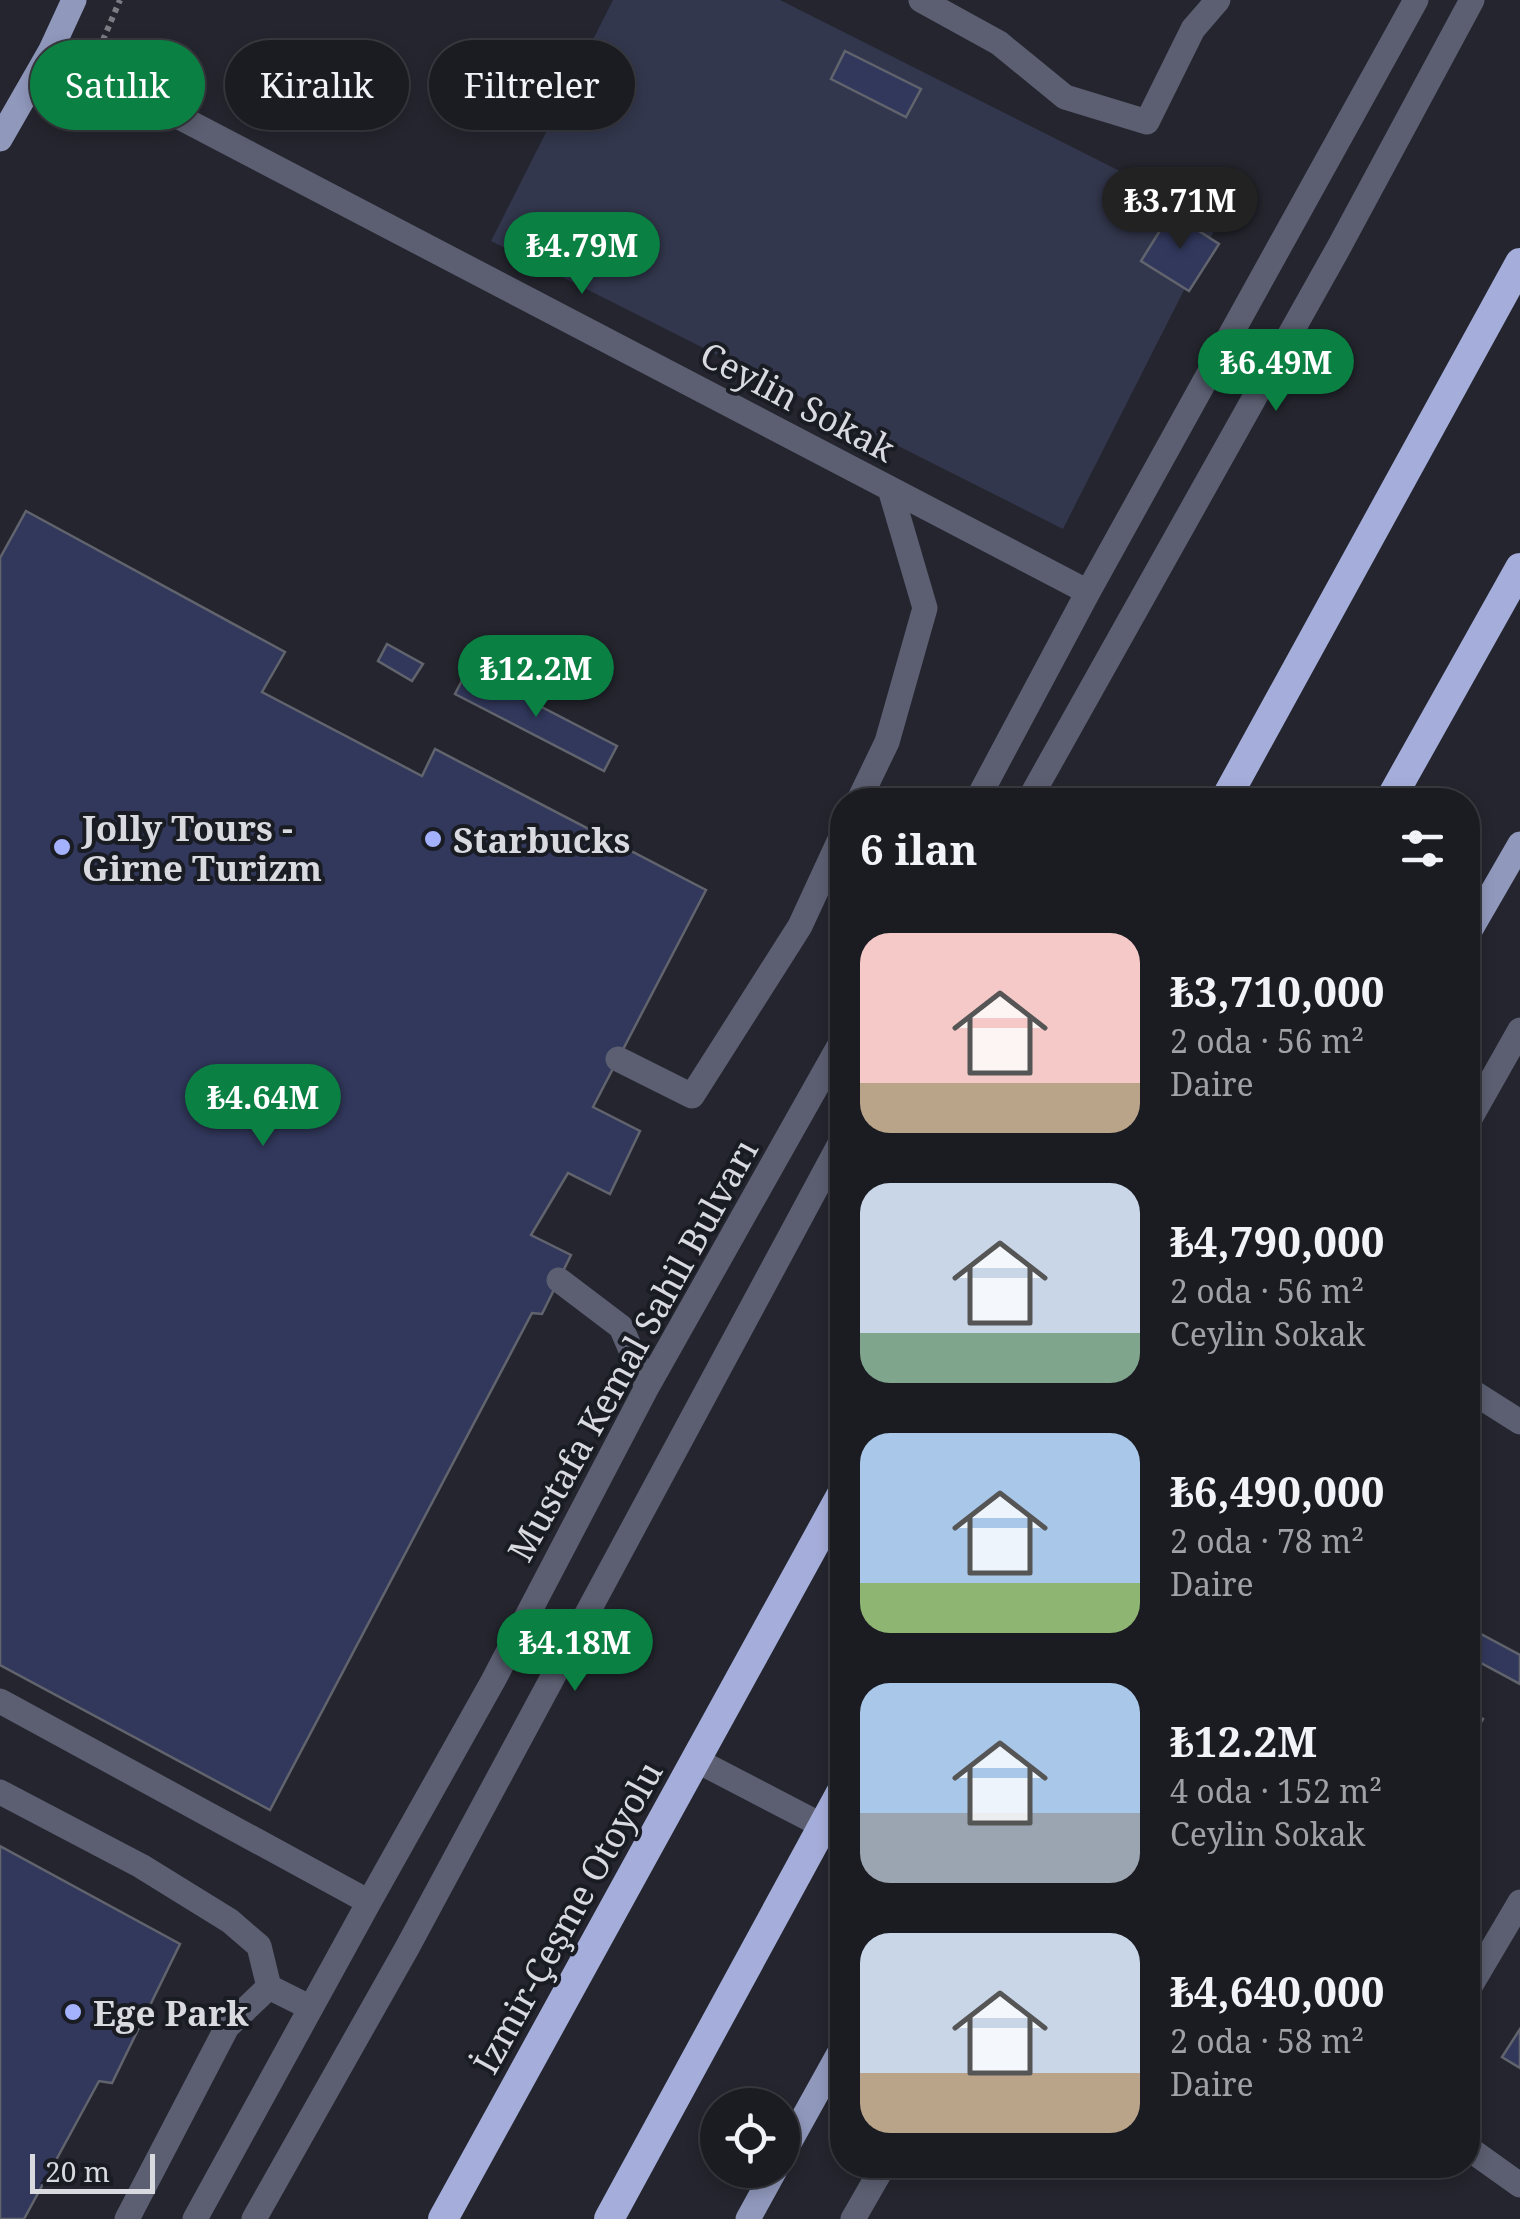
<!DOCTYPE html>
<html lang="tr">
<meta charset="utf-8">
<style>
:root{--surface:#1b1c22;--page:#24252a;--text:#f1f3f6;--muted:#a0a1a5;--line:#393a40;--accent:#0b8043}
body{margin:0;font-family:"Noto Serif",serif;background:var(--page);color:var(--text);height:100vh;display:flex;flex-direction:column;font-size:38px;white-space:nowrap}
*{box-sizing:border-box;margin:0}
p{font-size:32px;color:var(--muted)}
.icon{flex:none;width:55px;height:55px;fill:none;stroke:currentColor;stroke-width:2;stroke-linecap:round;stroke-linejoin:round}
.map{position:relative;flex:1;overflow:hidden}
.side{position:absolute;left:830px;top:788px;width:650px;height:1390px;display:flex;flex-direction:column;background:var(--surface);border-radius:40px;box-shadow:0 5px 15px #0003,0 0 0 2px var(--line)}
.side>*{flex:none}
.top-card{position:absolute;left:30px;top:40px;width:650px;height:90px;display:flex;gap:20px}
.buttons{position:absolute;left:700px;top:2088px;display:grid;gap:20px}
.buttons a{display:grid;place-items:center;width:100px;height:100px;border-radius:50%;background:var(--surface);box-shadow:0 5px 15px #0003,0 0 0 2px var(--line);font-size:50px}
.scale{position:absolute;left:30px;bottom:25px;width:125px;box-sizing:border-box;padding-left:10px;border:5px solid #d8dadf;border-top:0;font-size:28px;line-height:35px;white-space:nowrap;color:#d8dadf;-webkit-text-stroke:8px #1a1c24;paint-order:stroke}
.price{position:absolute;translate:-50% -85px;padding:0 22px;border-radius:35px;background:var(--accent);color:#fff;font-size:32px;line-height:65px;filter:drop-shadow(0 2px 5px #0008)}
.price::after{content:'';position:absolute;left:50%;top:60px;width:30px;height:22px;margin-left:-15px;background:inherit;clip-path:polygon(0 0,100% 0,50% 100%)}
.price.selected{background:#222;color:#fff}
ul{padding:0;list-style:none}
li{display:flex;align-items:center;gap:30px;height:250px;padding:0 30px}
li span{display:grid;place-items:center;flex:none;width:280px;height:200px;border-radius:30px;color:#555}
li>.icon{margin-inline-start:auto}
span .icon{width:120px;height:120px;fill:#fffc;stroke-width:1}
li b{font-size:42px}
h2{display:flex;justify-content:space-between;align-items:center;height:120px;padding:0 30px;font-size:42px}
.pill{padding:0 35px;border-radius:45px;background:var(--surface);box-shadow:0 5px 15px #0003,0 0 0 2px var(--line);font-size:35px;line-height:90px}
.pill.selected{background:var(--accent);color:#fff}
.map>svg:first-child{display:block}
.green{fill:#33374d}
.building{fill:#32385c;stroke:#61646d;stroke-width:2.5}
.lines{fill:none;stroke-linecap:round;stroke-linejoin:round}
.path{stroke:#7b7d84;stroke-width:6;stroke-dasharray:5 5;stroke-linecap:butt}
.minor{stroke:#5b5f71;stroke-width:25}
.major{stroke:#9098bc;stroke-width:25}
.highway{stroke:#a5aeda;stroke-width:30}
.poi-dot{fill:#a4b1fc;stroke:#1a1c24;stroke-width:4}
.labels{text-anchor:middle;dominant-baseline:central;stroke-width:8;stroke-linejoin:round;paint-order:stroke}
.street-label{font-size:35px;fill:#d8dadf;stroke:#1a1c24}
.poi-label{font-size:35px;font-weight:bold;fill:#d8dadf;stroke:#1a1c24;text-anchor:start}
</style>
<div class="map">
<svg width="1520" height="2219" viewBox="0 0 1520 2219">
<rect width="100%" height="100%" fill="#24252e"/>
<path class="green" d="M613,0H780L1219,221L1063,529L491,241Z"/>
<path class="building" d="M845,51L921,89L906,117L831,79Z
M1171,213L1219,244L1189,291L1141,261Z
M26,511L285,652L262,692L422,776L435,749L706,890L593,1107L640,1131L610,1194L568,1173L531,1235L571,1255L542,1314L532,1313L270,1810L0,1665V558Z
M387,644L423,664L412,681L378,661Z
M468,669L617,746L604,771L455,694Z
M1468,1627L1520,1655V1684L1468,1656Z
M1468,1711L1483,1719L1470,1742L1468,1740Z
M0,1846L180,1944L112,2083L99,2081L24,2219H0Z
M1520,2029V2068L1502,2057Z"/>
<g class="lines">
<path class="path" d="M103,40L120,0"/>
<path class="minor" d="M921,0L999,43L1065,97L1147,122L1193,29L1218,0
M51,50L1088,592
M859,800L887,742L925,608L890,489
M977,800L1088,592L1416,0
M1029,800L1339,247L1472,0
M618,1059L692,1096L800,926L842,835
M1468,1122L1520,1030
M559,1280L621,1327L647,1387
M1468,1389L1520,1422
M0,1701L369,1902
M696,1760L823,1826
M0,1792L141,1866L230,1921L259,1946L269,1987L311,2008
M1468,1990L1520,1902
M1468,2148L1520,2185
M127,2219L227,2027L269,1987
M195,2219L369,1902L493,1681L647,1387L842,1041
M254,2219L407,1948L842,1140
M853,2219L884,2165"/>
<path class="major" d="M0,139L51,50L74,0
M1468,934L1520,844
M782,2156L842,2048
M748,2219L775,2170"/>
<path class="highway" d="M1225,800L1520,263
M1390,800L1520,568
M443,2219L842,1494
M609,2219L842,1791"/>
</g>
<g class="poi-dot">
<circle cx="433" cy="839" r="10"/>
<circle cx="62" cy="847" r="10"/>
<circle cx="73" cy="2012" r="10"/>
</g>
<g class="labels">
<g class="street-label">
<text transform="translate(798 401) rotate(28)">Ceylin Sokak</text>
<text transform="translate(632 1350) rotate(-61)">Mustafa Kemal Sahil Bulvarı</text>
<text transform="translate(567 1917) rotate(-61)">İzmir-Çeşme Otoyolu</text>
</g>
<g class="poi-label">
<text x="82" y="827">Jolly Tours -<tspan x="82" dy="40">Girne Turizm</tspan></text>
<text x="453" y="839">Starbucks</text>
<text x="93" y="2012">Ege Park</text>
</g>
</g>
</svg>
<div class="buttons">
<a><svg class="icon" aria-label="locate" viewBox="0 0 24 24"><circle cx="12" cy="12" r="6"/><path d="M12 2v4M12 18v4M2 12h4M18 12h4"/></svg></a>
</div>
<div class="scale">20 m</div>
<b class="price selected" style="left:1180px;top:252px">₺3.71M</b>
<b class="price" style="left:582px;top:297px">₺4.79M</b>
<b class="price" style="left:1276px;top:414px">₺6.49M</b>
<b class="price" style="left:536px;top:720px">₺12.2M</b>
<b class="price" style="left:263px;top:1149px">₺4.64M</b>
<b class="price" style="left:575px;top:1694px">₺4.18M</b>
<div class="top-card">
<a class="pill selected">Satılık</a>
<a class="pill">Kiralık</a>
<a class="pill">Filtreler</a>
</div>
<section class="side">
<h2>6 ilan<svg class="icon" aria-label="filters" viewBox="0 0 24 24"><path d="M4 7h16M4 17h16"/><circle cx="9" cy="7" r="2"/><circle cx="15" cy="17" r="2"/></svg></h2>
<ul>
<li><span style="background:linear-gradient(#f6c9c9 75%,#b9a48a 0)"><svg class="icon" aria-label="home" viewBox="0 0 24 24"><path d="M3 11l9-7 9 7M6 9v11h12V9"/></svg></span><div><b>₺3,710,000</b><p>2 oda · 56 m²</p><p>Daire</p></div></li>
<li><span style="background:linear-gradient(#c9d6e8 75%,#7fa58c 0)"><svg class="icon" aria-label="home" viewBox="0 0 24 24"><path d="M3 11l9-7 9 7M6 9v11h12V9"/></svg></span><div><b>₺4,790,000</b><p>2 oda · 56 m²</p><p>Ceylin Sokak</p></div></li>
<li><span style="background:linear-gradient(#a9c7e8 75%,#8fb573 0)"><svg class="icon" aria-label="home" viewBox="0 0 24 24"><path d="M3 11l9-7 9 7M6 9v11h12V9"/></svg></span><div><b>₺6,490,000</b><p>2 oda · 78 m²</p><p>Daire</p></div></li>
<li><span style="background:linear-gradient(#a9c7e8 65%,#9aa5b1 0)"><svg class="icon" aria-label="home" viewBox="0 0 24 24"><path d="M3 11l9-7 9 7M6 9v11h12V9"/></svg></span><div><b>₺12.2M</b><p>4 oda · 152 m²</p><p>Ceylin Sokak</p></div></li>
<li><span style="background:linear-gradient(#c9d6e8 70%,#b9a48a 0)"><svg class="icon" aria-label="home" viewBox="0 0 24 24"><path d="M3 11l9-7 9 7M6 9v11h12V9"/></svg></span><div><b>₺4,640,000</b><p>2 oda · 58 m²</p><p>Daire</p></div></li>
</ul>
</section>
</div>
